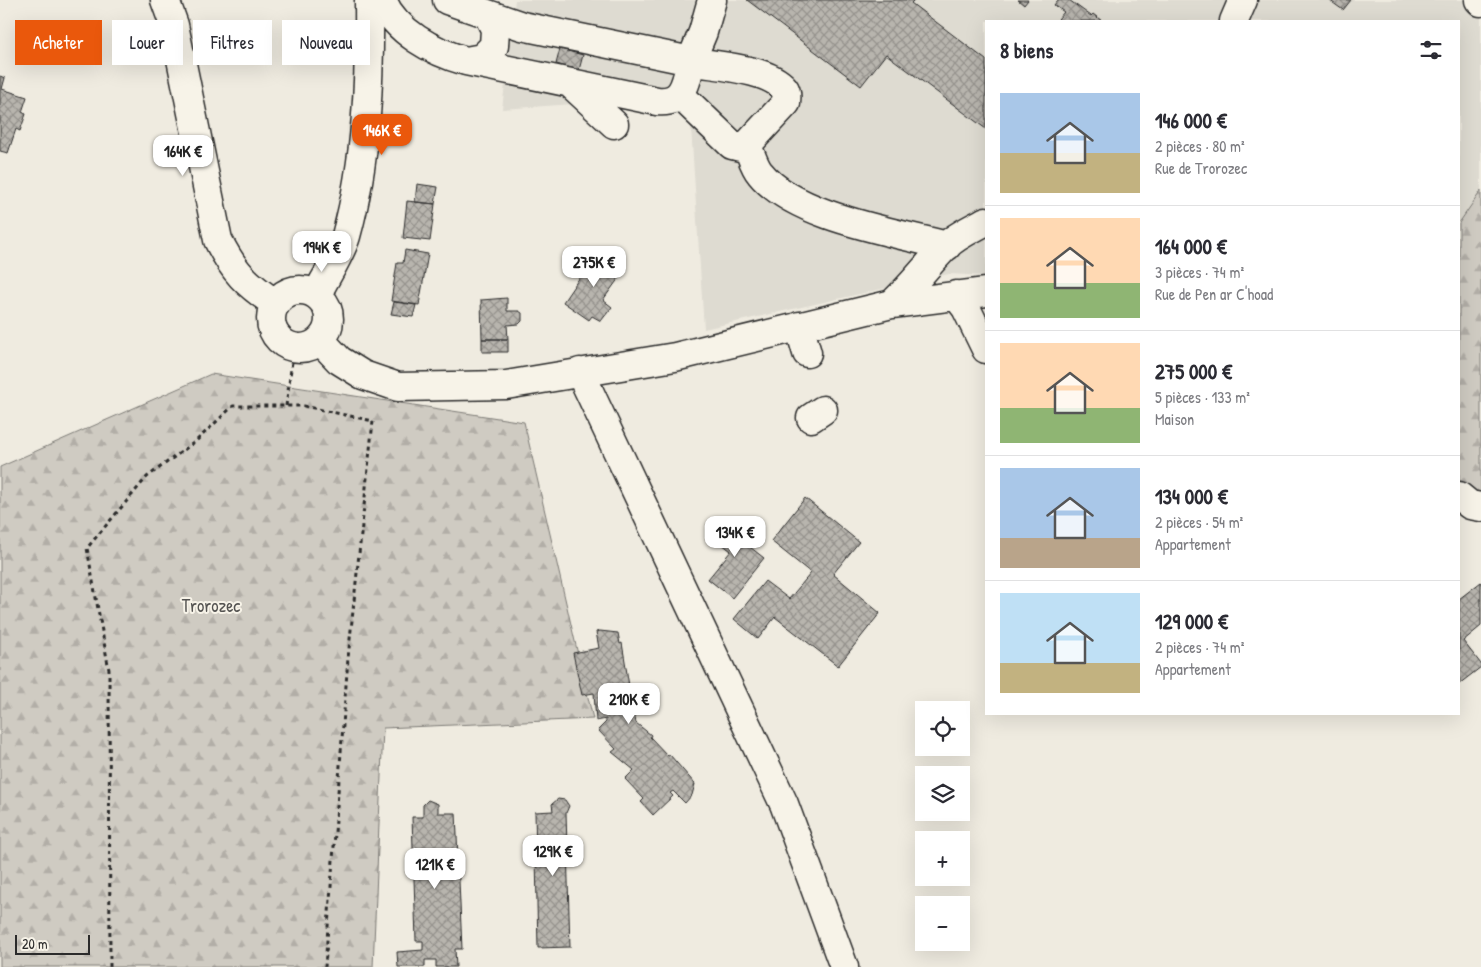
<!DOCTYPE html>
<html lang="fr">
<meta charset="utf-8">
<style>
:root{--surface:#fff;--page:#f7f7f7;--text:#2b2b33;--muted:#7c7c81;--line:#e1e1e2;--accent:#ea580c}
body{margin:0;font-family:"Patrick Hand",sans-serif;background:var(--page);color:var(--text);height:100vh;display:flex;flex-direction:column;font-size:19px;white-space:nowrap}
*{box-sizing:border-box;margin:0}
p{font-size:16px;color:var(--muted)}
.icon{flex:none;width:28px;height:28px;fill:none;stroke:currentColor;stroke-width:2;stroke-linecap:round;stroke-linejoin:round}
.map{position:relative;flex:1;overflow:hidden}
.drawer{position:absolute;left:985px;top:20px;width:475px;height:695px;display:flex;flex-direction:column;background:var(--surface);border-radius:0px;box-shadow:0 5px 20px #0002}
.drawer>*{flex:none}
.guide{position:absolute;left:15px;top:20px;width:475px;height:45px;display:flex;gap:10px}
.fabs{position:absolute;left:915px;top:701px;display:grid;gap:10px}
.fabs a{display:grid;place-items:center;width:55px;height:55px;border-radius:0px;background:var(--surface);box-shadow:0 5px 20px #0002;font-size:25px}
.scale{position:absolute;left:15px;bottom:12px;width:75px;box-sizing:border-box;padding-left:5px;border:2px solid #2b2b2b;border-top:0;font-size:14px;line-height:18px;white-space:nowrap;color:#2b2b2b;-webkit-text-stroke:4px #f7f3e8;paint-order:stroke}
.price{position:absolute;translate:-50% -42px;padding:0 11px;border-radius:10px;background:#fff;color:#222;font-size:16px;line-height:32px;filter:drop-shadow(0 1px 2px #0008)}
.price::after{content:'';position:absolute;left:50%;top:30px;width:15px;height:11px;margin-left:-8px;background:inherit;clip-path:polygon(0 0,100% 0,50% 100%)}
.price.current{background:var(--accent);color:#fff}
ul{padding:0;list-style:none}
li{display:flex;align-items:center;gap:15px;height:125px;padding:0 15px}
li+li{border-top:1px solid var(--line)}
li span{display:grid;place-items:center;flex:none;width:140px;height:100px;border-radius:0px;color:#555}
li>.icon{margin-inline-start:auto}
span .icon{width:60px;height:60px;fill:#fffc;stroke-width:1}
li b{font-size:21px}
h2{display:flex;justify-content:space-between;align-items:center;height:60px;padding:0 15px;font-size:21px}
.pill{padding:0 18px;border-radius:0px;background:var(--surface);box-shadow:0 5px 20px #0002;font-size:18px;line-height:45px}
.pill.current{background:var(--accent);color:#fff}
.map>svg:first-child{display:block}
.built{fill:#dedbd1}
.forest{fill:url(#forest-firs);stroke:#7d7b76}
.building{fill:url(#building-cross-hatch);stroke:#2b2b2b}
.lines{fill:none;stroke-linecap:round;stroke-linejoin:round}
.minor-casing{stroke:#2b2b2b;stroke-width:31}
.path{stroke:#2b2b2b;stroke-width:3;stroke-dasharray:4 4;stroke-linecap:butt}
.minor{stroke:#f7f3e8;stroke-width:28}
.labels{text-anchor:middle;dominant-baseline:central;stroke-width:4;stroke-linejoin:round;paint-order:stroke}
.park-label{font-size:18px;fill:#545351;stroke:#f7f3e8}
</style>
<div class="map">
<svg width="1481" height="967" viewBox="0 0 1481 967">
<defs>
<pattern id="forest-firs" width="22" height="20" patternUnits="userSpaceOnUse" patternTransform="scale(1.25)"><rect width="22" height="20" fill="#cfcbc2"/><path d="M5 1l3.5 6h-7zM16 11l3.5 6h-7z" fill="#b2aea7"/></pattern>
<pattern id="building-cross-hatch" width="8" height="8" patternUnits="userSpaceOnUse" patternTransform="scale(1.25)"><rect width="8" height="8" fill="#b8b5ae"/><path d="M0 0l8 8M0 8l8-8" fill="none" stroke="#96938e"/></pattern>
</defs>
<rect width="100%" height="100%" fill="#efebe0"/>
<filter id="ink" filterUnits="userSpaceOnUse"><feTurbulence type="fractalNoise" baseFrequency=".02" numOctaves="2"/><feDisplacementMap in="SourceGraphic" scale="10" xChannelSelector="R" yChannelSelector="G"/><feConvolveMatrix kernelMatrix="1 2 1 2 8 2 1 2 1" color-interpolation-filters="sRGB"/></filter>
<g filter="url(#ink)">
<path class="built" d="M515,0H1481V198L1459,231V21H986V276L949,274L704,329L689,96L502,109Z"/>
<path class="forest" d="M1481,191V519L1459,513V223Z
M211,374L524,422L593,719L383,728L373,967H0V467Z"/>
<path class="building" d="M747,0H914L911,3L986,60V129L886,54L861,86Z
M1018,0H1028L1024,5Z
M1058,0H1069L1091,16L1093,14L1102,21H1061L1058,19L1064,12L1054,5Z
M1329,0H1351L1343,10Z
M560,49L583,55L579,70L556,64Z
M0,76L5,78L2,89L27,97L22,112L26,114L20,131L16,129L8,153L0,151Z
M417,184L438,187L435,204L415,202Z
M407,201L435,204L430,241L403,238Z
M405,250L428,254L419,305L391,301L397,263H403Z
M597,252L624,271L603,300L612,307L601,321L592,316L589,320L563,302Z
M507,298V311H519L522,313V321L519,324L507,325L508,339H482L481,300Z
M394,302L416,305L413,317L391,314Z
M482,339H508V352H482Z
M805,498L859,542L833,574L880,613L838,666L775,617L758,639L734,619L765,581L789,599L811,573L771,541Z
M730,516L757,539L750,547L764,558L732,598L708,579L731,551L713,537Z
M1481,582V626L1463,641L1481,664V667L1459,684V599Z
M600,631L618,633L620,644L622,643L631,698L633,697L637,712L634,713L636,723L651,735L650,737L668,756L670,755L695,784L692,795L685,803L673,791L670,793L673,796L653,815L641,802L644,799L625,779L634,770L612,752L616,749L598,730L606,722V719L596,721L594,693L582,695L573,653L599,648L596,632Z
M558,799L565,800L569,806L566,813L570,947L538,948L535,812L553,811L552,804Z
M428,800L438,804V813H456L462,949H455L456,967H436V960H425V967H398L397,952L423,950V941H416L412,817H423V805Z"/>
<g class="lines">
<g class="minor-casing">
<path id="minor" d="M165,0L174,25L218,240C234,272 246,284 276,304
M382,0C396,32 433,52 466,61L657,101C684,104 686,82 691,61L522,26L447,0
M1479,0L1481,2
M1234,21L1243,0
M466,61L482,58L494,46L495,29L488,15
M572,85L614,124
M680,95L732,145L740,147L747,145L786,103C786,98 788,93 784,88C767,68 715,66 691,61L703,32L712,0
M747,145C751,154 754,166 760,173C795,217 894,232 947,246
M271 319a29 29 0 1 1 58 0a29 29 0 1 1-58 0Z
M317,294C326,276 340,256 346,236C367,160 370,78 369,0
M956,295L966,308L986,349
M892,304C912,286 927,265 946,246C957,235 972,229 986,221
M799,326L807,353
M320,340L339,360L363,375L398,387L506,385L675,357L892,304L986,292
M580,372L784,804L844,967
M811,418L823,410
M1459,496L1470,505L1481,507"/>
</g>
<path class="path" d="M286,406L294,347
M110,967L109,670L87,548L147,477L196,441L233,406H304L373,421L348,658L325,967"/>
<use href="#minor" class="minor"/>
</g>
</g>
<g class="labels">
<g class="park-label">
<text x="211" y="605">Trorozec</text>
</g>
</g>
</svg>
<div class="fabs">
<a><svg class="icon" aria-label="locate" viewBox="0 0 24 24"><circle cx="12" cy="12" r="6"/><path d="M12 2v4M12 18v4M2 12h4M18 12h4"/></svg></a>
<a><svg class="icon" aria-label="layers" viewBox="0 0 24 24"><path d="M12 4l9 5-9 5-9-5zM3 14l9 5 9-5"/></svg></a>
<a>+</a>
<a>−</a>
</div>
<div class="scale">20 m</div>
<b class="price current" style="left:382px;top:156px">146K €</b>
<b class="price" style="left:183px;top:177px">164K €</b>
<b class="price" style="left:322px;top:273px">194K €</b>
<b class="price" style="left:594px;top:288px">275K €</b>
<b class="price" style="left:735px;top:558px">134K €</b>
<b class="price" style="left:629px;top:725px">210K €</b>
<b class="price" style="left:553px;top:877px">129K €</b>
<b class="price" style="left:435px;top:890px">121K €</b>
<div class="guide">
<a class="pill current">Acheter</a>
<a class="pill">Louer</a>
<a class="pill">Filtres</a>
<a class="pill">Nouveau</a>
</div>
<section class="drawer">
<h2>8 biens<svg class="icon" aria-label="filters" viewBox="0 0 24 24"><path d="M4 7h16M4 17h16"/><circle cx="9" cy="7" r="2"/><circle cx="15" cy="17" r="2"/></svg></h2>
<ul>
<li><span style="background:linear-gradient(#a9c7e8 60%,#c2b280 0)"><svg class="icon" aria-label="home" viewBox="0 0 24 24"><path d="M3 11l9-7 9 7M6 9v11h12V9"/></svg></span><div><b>146 000 €</b><p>2 pièces · 80 m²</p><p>Rue de Trorozec</p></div></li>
<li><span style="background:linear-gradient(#ffd9b3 65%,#8fb573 0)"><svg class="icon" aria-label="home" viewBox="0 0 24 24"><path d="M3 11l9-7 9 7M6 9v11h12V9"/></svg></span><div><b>164 000 €</b><p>3 pièces · 74 m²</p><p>Rue de Pen ar C'hoad</p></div></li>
<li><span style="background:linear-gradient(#ffd9b3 65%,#8fb573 0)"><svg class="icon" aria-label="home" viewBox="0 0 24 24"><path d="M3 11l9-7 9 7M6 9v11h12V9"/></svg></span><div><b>275 000 €</b><p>5 pièces · 133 m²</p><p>Maison</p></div></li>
<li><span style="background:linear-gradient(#a9c7e8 70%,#b9a48a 0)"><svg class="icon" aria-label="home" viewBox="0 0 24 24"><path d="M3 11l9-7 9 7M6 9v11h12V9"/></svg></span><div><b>134 000 €</b><p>2 pièces · 54 m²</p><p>Appartement</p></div></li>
<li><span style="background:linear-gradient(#bfe0f5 70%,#c2b280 0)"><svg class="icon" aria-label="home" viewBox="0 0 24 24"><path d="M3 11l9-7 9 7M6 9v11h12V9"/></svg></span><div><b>129 000 €</b><p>2 pièces · 74 m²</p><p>Appartement</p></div></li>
</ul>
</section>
</div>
